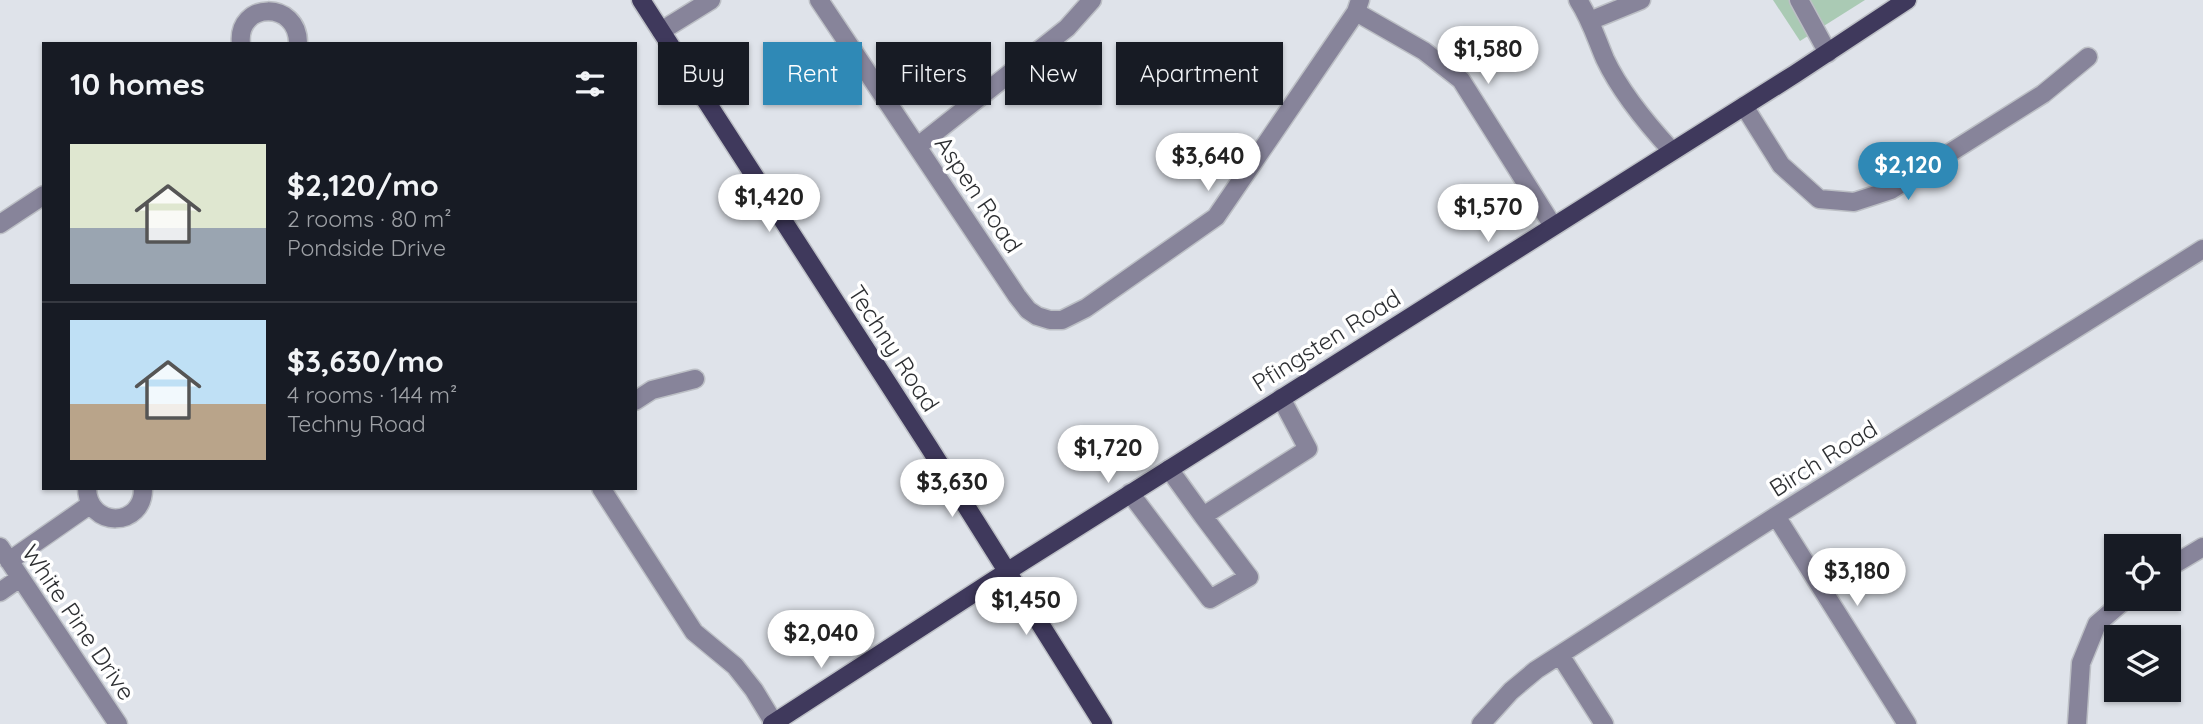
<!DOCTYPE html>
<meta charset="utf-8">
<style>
:root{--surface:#171b24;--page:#242831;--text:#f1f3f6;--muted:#9ea1a6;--line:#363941;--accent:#2f89b6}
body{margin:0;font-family:Quicksand,sans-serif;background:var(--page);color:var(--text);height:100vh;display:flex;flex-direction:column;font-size:26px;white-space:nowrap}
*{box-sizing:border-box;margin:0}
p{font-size:23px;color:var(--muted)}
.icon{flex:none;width:38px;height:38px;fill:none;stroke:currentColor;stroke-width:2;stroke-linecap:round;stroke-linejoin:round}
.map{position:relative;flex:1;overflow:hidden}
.drawer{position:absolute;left:42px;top:42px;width:595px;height:448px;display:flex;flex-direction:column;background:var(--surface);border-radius:0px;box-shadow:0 2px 5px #0004}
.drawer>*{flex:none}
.hud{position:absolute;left:658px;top:42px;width:665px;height:63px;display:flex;gap:14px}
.tools{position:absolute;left:2104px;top:534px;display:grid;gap:14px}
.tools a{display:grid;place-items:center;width:77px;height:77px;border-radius:0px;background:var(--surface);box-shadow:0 2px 5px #0004;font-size:35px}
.price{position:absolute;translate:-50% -60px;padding:0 16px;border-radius:24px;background:#fff;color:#222;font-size:23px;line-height:46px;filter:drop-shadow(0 2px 4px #0008)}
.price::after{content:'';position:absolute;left:50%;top:42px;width:21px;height:16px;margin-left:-10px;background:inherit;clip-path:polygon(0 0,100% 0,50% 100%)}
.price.on{background:var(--accent);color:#fff}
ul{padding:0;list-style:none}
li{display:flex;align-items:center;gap:21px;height:175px;padding:0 28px}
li+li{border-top:2px solid var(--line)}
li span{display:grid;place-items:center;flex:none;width:196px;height:140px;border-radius:0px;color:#555}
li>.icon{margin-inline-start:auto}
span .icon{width:84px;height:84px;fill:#fffc;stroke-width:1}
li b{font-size:30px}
h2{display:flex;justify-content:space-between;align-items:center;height:84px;padding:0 28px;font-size:30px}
.pill{padding:0 24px;border-radius:0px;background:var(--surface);box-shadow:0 2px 5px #0004;font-size:24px;line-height:63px}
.pill.on{background:var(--accent);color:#fff}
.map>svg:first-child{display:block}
.green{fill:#aacab4}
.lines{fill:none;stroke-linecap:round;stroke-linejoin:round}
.minor-casing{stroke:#bcbfc5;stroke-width:21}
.major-casing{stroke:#bcbfc5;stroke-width:21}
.minor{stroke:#87849a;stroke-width:18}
.major{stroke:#3f395c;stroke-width:18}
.labels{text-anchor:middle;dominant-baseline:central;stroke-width:7;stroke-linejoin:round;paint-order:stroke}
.street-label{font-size:24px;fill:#2e3033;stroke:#fff}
</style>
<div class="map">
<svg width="2203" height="724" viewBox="0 0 2203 724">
<rect width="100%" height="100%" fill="#dfe3ea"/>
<path class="green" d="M1773,0H1865L1800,41Z"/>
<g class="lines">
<g class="minor-casing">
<path id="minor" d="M819,0L1017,296L1028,310L1037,316L1050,320H1062L1086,308L1216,217L1356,12L1360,0
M1578,0C1591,20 1596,38 1605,59C1621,93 1647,124 1672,151
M1799,0L1828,53
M1356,12L1424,51L1461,80L1553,226
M1592,20L1641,0
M661,31L711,0
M241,44C236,1 299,0 298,44
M1744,106L1781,165L1819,199L1854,202L1891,190L2043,94L2088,57
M918,146L1067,28L1092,0
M0,224L44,195
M635,401L652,390L695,379
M1169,469L1203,516
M87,488C88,529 144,528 143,488
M601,488L694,632L735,666L754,690L774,723
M1130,493L1210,599L1249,577L1203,516L1308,449L1281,398
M1776,516L1907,724
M0,547L118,724
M9,561L91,504
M2168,568L2203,547
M0,592L20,578
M1560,655L1604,724
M1481,724L1511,691L1536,670L1776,516L2203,249
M2077,724L2081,663L2097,624L2127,598"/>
</g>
<g class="major-casing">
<path id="major" d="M641,0L929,447L1103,724
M772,724L1008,571L1795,74L1907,0"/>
</g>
<use href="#minor" class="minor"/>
<use href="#major" class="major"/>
</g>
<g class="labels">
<g class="street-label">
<text transform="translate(979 194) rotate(56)">Aspen Road</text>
<text transform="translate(1326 340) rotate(-32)">Pfingsten Road</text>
<text transform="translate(894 348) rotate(57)">Techny Road</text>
<text transform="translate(1823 458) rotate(-32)">Birch Road</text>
<text transform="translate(79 622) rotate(56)">White Pine Drive</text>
</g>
</g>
</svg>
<div class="tools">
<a><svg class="icon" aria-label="locate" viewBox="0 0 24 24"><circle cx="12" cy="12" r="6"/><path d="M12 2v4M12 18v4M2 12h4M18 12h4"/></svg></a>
<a><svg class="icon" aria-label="layers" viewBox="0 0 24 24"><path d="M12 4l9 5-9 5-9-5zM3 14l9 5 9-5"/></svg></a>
</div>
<b class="price" style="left:1488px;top:86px">$1,580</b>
<b class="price" style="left:1208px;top:193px">$3,640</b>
<b class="price on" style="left:1908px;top:202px">$2,120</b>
<b class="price" style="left:769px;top:234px">$1,420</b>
<b class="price" style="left:1488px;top:244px">$1,570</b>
<b class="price" style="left:1108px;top:485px">$1,720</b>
<b class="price" style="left:952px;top:519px">$3,630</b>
<b class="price" style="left:1857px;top:608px">$3,180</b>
<b class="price" style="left:1026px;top:637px">$1,450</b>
<b class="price" style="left:821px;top:670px">$2,040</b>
<div class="hud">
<a class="pill">Buy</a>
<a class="pill on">Rent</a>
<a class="pill">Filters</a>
<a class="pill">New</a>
<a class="pill">Apartment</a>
</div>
<section class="drawer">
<h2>10 homes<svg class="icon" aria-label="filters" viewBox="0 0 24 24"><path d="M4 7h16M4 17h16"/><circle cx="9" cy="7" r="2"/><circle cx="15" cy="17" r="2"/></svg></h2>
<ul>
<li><span style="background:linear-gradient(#dfe7d0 60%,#9aa5b1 0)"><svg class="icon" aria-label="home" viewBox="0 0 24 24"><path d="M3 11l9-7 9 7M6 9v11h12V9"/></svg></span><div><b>$2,120/mo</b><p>2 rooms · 80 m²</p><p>Pondside Drive</p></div></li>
<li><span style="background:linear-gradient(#bfe0f5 60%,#b9a48a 0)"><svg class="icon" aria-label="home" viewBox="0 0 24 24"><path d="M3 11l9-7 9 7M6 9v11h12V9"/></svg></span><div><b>$3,630/mo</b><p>4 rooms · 144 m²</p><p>Techny Road</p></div></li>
</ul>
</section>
</div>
